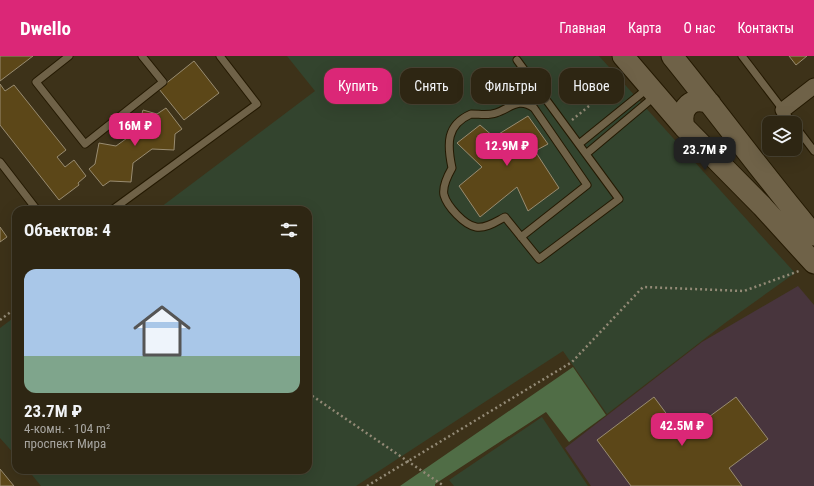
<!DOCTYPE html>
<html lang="ru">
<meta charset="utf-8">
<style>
:root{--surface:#2e2613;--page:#362e1c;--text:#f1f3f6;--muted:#a7a5a0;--line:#494333;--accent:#db2777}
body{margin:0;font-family:"Roboto Condensed",sans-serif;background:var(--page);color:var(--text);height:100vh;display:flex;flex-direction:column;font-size:15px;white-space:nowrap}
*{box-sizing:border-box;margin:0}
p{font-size:13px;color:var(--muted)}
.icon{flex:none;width:22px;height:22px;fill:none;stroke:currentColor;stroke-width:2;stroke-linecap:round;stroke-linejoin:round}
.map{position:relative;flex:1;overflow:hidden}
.drawer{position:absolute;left:12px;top:150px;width:300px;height:268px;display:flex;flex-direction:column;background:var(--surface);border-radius:12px;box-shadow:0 4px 16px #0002,0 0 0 1px var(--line)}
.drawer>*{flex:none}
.hud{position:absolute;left:324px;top:12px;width:380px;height:36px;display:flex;gap:8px}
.buttons{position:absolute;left:762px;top:60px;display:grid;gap:8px}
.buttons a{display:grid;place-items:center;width:40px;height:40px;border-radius:8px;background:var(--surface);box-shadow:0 4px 16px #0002,0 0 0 1px var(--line);font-size:20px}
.price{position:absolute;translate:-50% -34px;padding:0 9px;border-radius:8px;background:var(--accent);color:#fff;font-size:13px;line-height:26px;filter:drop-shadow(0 1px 2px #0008)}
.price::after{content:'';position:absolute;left:50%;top:24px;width:12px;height:9px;margin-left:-6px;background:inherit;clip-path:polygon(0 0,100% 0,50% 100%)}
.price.selected{background:#222;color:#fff}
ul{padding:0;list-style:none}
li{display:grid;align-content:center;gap:8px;height:212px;padding:0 12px}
li span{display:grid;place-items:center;height:124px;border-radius:12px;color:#555}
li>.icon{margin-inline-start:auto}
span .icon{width:72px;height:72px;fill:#fffc;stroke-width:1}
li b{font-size:17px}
h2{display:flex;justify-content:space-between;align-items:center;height:48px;padding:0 12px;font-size:17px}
.tag{padding:0 14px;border-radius:12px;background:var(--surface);box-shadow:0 4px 16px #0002,0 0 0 1px var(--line);font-size:14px;line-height:36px}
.tag.selected{background:var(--accent);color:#fff}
header{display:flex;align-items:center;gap:24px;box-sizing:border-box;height:56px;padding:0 20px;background:var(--accent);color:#fff}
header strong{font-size:19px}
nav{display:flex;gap:22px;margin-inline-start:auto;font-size:14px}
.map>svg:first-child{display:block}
.industrial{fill:#48353d}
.green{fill:#33442e}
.forest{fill:#506d46}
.building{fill:#5c4718;stroke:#998c71}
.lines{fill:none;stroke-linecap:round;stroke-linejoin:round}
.service-casing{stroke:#241902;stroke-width:9}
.minor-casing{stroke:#241902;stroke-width:17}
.secondary-casing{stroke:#241902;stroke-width:23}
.path{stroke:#938a76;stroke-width:2.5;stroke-dasharray:2 3;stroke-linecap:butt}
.service{stroke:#6f6248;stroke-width:7}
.minor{stroke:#6f6248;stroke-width:15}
.secondary{stroke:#6f6248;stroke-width:21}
</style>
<header>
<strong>Dwello</strong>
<nav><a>Главная</a><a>Карта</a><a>О нас</a><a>Контакты</a></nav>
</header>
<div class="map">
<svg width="814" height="430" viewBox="0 0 814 430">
<rect width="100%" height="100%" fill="#3d3219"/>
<path class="industrial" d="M798,230L814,249V430H591L565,392L702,286Z"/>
<path class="green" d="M287,0H599L795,217L725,267L607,358L563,295L356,430H41L28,414H308V154H157L315,35Z
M16,260V400L0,382V272Z
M542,361L588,430H454L449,424Z"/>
<path class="forest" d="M573,311L606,359L569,386L546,356L435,428V430H400Z"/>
<path class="building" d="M0,0H33L0,25Z
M789,0H807L796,9Z
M194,5L219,37L184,64L159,33Z
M0,28L5,35L14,29L66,94L57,101L65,111L74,104L86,120L78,127L79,129L59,144L0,69Z
M166,52L182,73L175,78L174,94L152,93L133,107L131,126L110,125L103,130L89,113L95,108L99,87L116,90L137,75L143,54L157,58Z
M528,60L548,88L535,95L559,132L528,155L517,131L480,161L459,130L482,111L457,87L480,69L494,81Z
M0,171L7,181L0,186Z
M654,341L683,380L736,341L768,383L729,412L742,430H631L597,384Z
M0,413L14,430H0Z"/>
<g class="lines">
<g class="service-casing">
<path id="service" d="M69,0L36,26L85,88L163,26L142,0
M742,0L793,67
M517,4L619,143L539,203L505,161C497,165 486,173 476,171C464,169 447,150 444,139C442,130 448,119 452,112C447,88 446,69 471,58C480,58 488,60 496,57C511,52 518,41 534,52L587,129L521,181
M795,70L814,95
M579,88L642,37L646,31
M586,98L655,40
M0,106L37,154
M112,154L257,48L220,0"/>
</g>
<g class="minor-casing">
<path id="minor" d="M783,54L814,30"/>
</g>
<g class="secondary-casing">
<path id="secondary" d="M623,0L684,71L762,150L814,207
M672,0C720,59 765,121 814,179
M684,71C679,51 692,40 710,47"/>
</g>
<path class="path" d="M572,64L622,23
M0,264L16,252
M308,337L444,430
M367,430L572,306L643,231L744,235L799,215"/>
<use href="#service" class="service"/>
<use href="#minor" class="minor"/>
<use href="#secondary" class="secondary"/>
</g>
</svg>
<div class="buttons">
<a><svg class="icon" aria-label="layers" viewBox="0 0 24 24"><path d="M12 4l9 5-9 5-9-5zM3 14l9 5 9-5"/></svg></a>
</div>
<b class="price" style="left:135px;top:91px">16M ₽</b>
<b class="price" style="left:507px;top:111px">12.9M ₽</b>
<b class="price selected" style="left:705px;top:115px">23.7M ₽</b>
<b class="price" style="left:682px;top:391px">42.5M ₽</b>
<div class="hud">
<a class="tag selected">Купить</a>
<a class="tag">Снять</a>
<a class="tag">Фильтры</a>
<a class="tag">Новое</a>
</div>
<section class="drawer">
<h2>Объектов: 4<svg class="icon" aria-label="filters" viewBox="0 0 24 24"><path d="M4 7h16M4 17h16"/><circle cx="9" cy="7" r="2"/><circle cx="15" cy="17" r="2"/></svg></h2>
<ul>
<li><span style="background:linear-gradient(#a9c7e8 70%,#7fa58c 0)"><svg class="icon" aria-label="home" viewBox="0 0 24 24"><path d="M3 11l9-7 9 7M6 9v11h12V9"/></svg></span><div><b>23.7M ₽</b><p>4-комн. · 104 m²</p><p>проспект Мира</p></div></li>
</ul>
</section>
</div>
